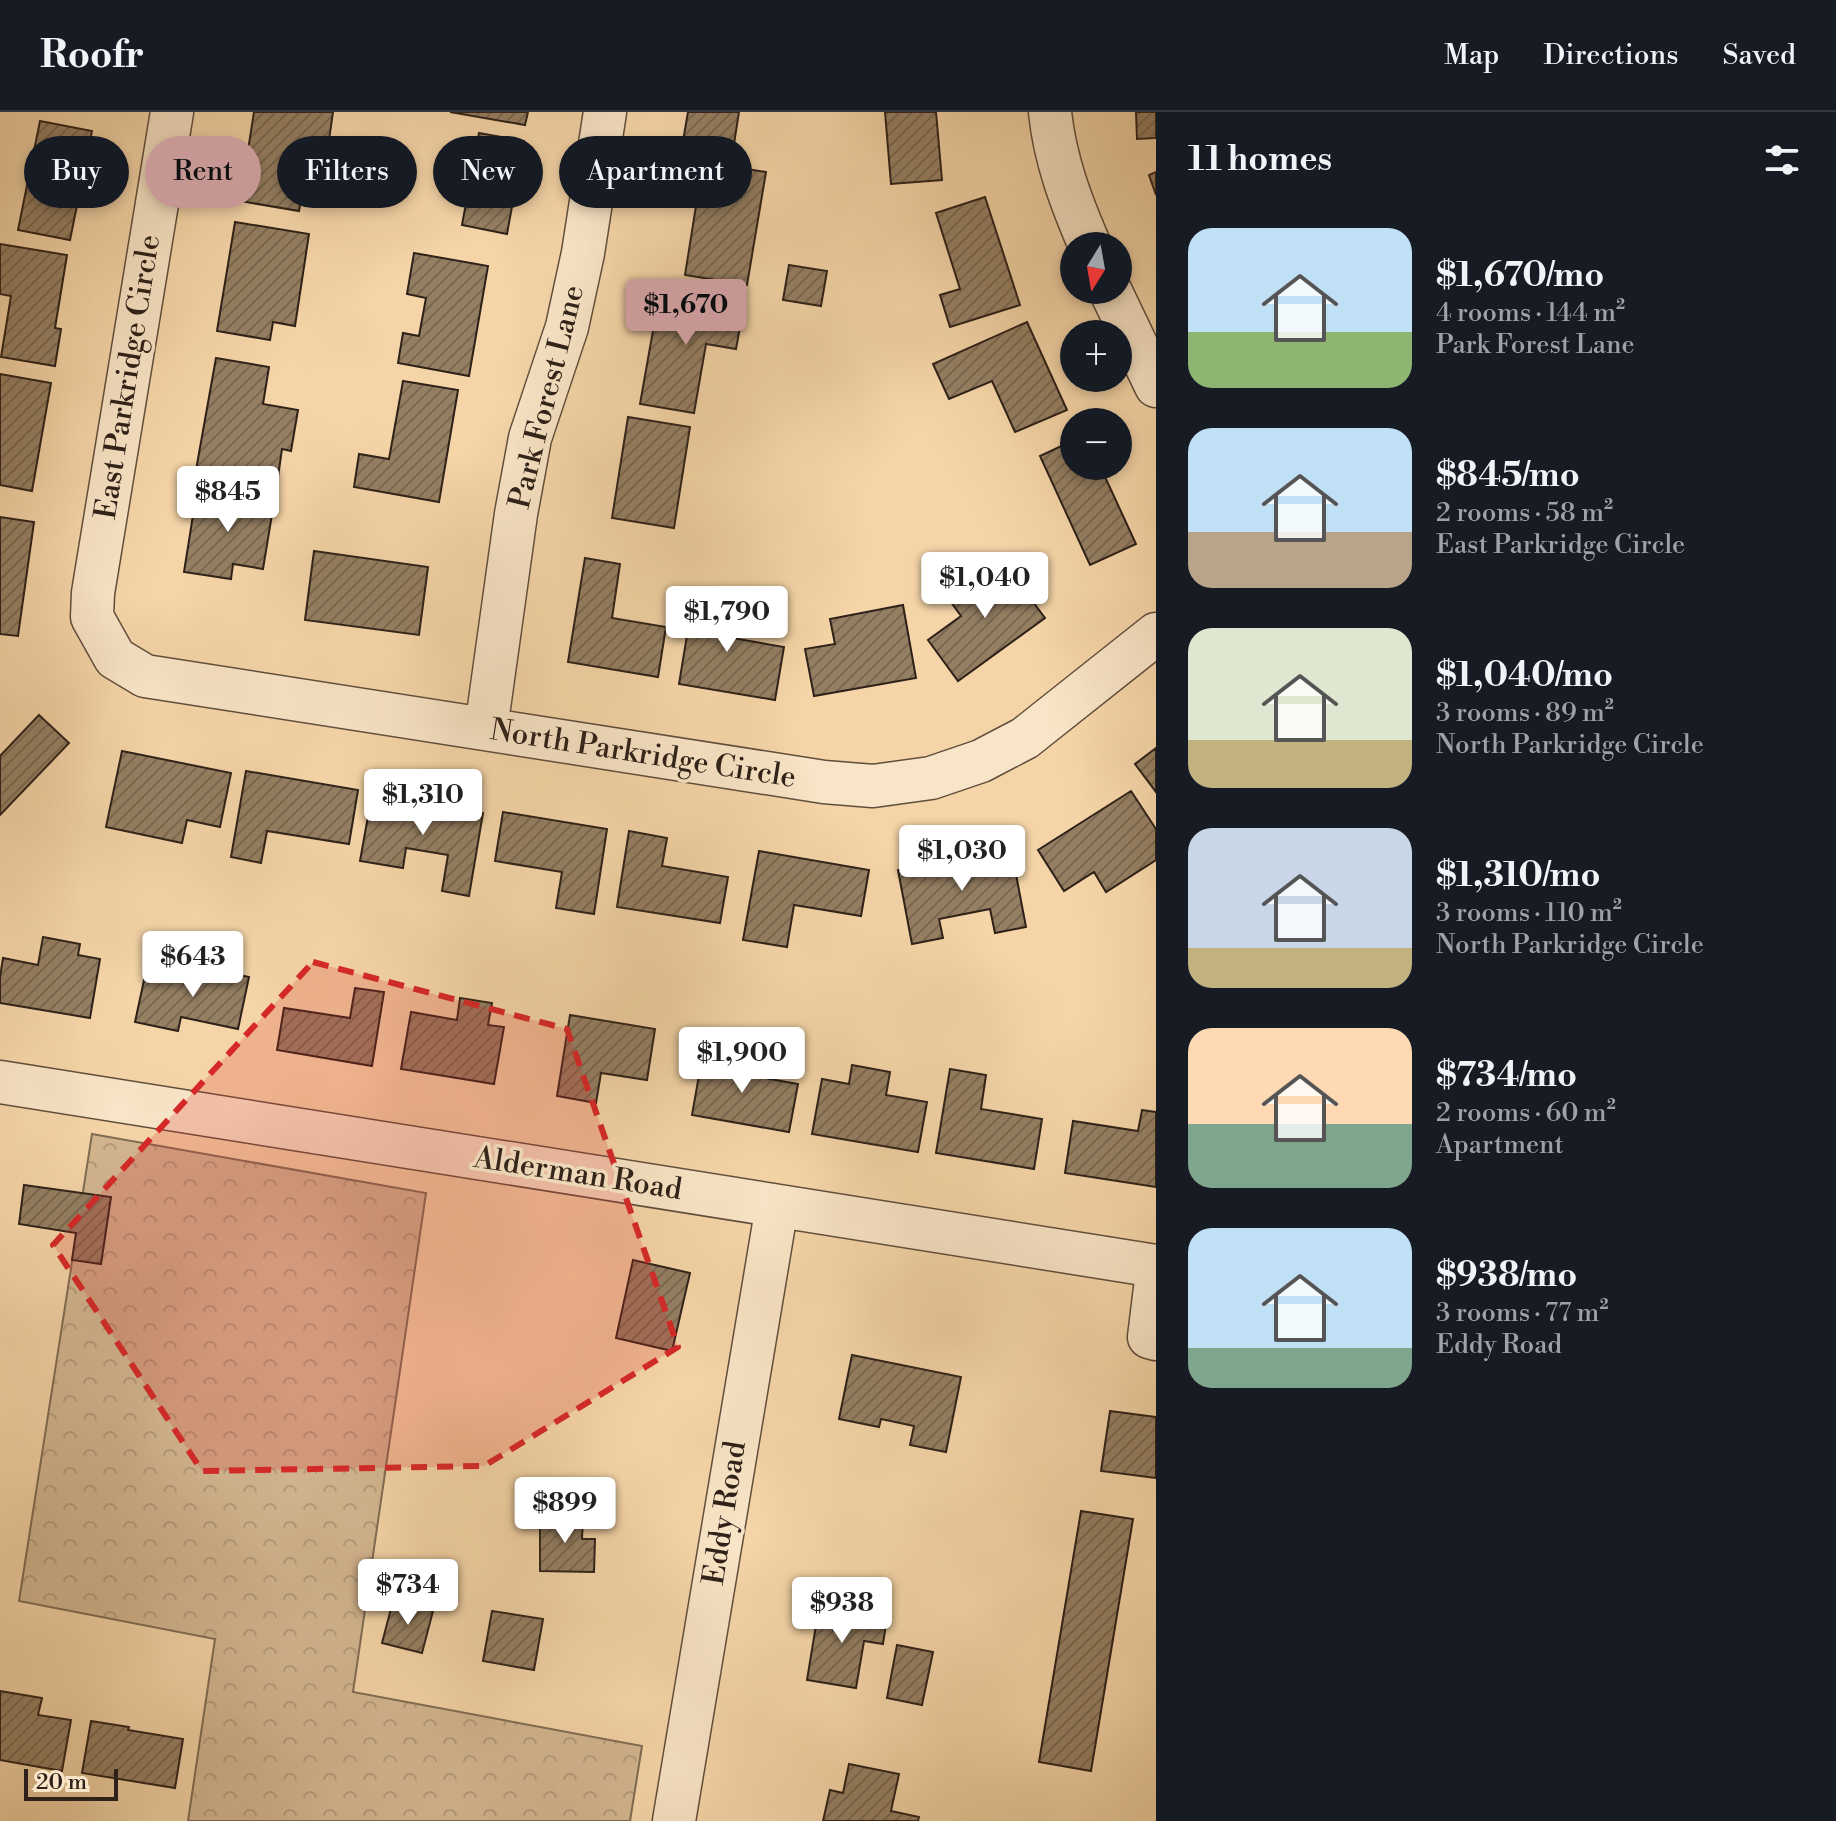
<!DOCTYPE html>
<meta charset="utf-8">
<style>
:root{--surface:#171b24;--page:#20242c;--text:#f1f3f6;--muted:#9ea1a6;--line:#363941;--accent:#c59692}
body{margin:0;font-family:"Libre Bodoni",serif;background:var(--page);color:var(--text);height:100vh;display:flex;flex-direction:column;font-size:30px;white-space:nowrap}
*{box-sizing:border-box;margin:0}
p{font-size:26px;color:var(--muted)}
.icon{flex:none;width:44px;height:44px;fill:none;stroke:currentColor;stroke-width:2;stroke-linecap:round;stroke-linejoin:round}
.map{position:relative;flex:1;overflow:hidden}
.side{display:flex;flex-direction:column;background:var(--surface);width:680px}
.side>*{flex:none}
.guide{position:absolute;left:24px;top:24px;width:760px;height:72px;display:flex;gap:16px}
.needle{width:52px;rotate:191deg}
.tools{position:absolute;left:1060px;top:120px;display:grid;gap:16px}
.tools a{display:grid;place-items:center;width:72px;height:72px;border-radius:50%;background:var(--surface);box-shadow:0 4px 12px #0003;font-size:40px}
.scale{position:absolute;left:24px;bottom:20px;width:94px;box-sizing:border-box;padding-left:8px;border:4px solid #2e2119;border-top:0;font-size:22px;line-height:28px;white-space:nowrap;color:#2e2119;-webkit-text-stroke:6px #f8e4c6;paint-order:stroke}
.price{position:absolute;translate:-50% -68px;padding:0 18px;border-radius:8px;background:#fff;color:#222;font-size:26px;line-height:52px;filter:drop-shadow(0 2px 4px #0008)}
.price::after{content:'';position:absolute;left:50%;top:48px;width:24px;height:18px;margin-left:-12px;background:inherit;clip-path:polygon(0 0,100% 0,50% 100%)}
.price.current{background:var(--accent);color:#111}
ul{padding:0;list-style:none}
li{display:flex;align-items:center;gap:24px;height:200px;padding:0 32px}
li span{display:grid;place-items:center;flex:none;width:224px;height:160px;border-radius:24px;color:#555}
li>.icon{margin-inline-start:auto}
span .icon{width:96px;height:96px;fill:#fffc;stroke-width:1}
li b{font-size:34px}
h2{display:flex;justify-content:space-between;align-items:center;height:96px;padding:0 32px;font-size:34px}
.tag{padding:0 28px;border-radius:36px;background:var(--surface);box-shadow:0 4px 12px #0003;font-size:28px;line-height:72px}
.tag.current{background:var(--accent);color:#111}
header{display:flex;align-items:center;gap:48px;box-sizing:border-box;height:112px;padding:0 40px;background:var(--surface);border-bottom:2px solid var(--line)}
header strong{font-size:38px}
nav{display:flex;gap:44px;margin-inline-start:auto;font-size:28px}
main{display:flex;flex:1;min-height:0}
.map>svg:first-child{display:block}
.forest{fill:url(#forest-crowns);stroke:#806c54;stroke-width:2}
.building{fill:url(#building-hatch);stroke:#2e2119;stroke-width:2}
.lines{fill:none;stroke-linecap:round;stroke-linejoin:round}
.minor-casing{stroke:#604e3d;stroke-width:45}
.minor{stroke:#f8e4c6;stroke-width:42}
.marked{fill:#d62828;fill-opacity:0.2;stroke:#d62828;stroke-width:6;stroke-dasharray:16 10;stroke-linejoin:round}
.labels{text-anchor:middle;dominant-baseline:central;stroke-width:7;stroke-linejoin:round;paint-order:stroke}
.street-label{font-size:30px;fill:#2e2119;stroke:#f8e4c6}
</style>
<header>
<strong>Roofr</strong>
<nav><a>Map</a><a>Directions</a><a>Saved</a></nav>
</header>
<main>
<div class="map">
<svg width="1156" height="1709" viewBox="0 0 1156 1709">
<defs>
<pattern id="forest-crowns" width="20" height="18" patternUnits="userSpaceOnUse" patternTransform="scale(2)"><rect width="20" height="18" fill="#d3b690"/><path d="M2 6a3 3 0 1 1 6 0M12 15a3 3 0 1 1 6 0" fill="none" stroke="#b59c7c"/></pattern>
<pattern id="building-hatch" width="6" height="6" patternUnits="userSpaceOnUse" patternTransform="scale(2)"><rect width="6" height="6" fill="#957f63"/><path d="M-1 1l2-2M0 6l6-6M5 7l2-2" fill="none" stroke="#7a6851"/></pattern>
</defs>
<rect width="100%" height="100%" fill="#f5d5a8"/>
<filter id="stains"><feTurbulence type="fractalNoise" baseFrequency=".0025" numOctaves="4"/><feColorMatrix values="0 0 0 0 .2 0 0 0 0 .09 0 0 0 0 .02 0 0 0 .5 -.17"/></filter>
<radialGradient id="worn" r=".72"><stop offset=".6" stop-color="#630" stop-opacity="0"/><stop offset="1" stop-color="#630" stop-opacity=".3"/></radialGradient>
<path class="forest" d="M92,1022L426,1081L353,1580L642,1634L630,1709H188L215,1527L19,1489Z"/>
<path class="building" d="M254,0H333L326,49L308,46L299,99L240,89Z
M450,0H528L525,13Z
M688,0H739L733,38L683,29Z
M885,0H936L942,68L891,72Z
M1136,0H1156V26L1137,27Z
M40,9L92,19L70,128L18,118Z
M479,21L524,29L507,122L462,113Z
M703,50L766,60L747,173L685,163Z
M1156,60V83L1149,63Z
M985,85L1020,193L950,215L940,183L960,177L936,101Z
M235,110L309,122L295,214L273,210L270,228L217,219Z
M0,132L67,143L55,216L61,217L55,254L1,245L11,184L0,182Z
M414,141L488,154L469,264L398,251L403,221L419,224L426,186L407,182Z
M789,153L827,159L821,194L783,188Z
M660,179L744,193L736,237L706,232L694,301L640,292Z
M1027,210L1067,298L1015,320L992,269L949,287L933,252Z
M216,246L269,255L263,292L298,298L291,339L282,337L277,372L196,358Z
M0,262L51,271L32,379L0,373Z
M403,269L458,278L439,390L354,375L359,342L389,347Z
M628,305L690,315L674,416L612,406Z
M1074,328V354H1100L1136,432L1090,453L1040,344Z
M197,378L274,390L263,457L233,452L231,467L184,460Z
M0,405L34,410L18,524L0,522Z
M314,439L428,455L419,523L305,508Z
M585,446L620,452L612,506L666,515L658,565L568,550Z
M1001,447L1045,506L958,569L928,528L961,504L948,486Z
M694,481L734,488L727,525L784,535L775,588L679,572Z
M903,493L916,566L814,584L805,537L835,532L830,507Z
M39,603L69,631L0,703V644Z
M1156,636V680L1135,652Z
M122,639L231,661L220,715L187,708L182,731L106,715Z
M246,659L358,678L349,732L267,719L261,751L231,745Z
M1131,679L1156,717V748L1106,780L1094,760L1064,779L1038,738Z
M372,682L483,701L469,784L442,779L448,743L406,736L403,756L360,749Z
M503,700L607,717L594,802L556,796L562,760L495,749Z
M629,719L667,726L662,754L728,765L720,811L617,795Z
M1011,736L1026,815L995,821L990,797L939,807L943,826L912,832L898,758Z
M759,739L869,758L861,804L794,793L787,835L743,828Z
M43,825L80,832L78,843L100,847L90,906L0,891V865L3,846L38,853Z
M193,853L249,865L238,917L181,905L178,919L135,910L146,859L189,869Z
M355,876L384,880L372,954L277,938L284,896L350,906Z
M460,886L492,891L488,913L504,915L494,972L401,957L411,900L457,908Z
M570,903L655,917L647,968L601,961L596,991L557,984Z
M704,935L735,940L731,960L798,972L789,1020L692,1003Z
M852,953L890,960L886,983L927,990L918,1040L812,1022L822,967L849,972Z
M950,957L986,963L981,997L1042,1007L1034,1057L936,1041Z
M1142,998L1156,1000V1075L1065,1061L1073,1009L1138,1019Z
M24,1073L111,1085L101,1152L72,1148L76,1121L19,1112Z
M633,1148L690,1161L672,1239L616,1226Z
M852,1243L961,1265L946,1340L910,1333L914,1314L881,1307L879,1315L839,1307Z
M1110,1299L1156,1305V1366L1101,1359Z
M1081,1399L1133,1407L1091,1659L1039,1650Z
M540,1403L583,1404L582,1427H595L594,1460L540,1459Z
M393,1489L433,1499L422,1541L382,1531Z
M819,1495L887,1505L883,1532L864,1529L856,1576L807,1568Z
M492,1499L543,1507L534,1558L483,1549Z
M897,1533L933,1540L922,1593L887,1586Z
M0,1579L42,1586L38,1603L71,1608L62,1659L0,1648Z
M91,1609L129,1615L128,1618L183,1627L175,1676L82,1661Z
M849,1652L899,1662L891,1699L919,1705L918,1709H823L830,1678L843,1681Z"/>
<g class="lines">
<g class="minor-casing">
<path id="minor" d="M172,0L93,481L92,505L115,546L145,564L824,670L873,674L931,666L981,649L1025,626L1156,522
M1050,0C1055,48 1071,90 1090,134
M1110,178L1156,274
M486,617L516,402L530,326L567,215L583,141L605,0
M0,970L1156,1154
M1156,1168L1149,1225L1156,1227
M674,1709L777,1094"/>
</g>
<use href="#minor" class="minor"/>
</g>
<path class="marked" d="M313,850L567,917L678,1235L484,1354L202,1359L53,1133Z"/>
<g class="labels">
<g class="street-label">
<text transform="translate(128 265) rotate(-81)">East Parkridge Circle</text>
<text transform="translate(547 285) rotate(-76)">Park Forest Lane</text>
<text transform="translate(643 642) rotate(9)">North Parkridge Circle</text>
<text transform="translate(578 1062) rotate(9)">Alderman Road</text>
<text transform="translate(725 1401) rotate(-81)">Eddy Road</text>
</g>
</g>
<rect width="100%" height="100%" filter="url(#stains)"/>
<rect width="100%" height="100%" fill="url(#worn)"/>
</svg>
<div class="tools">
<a><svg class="needle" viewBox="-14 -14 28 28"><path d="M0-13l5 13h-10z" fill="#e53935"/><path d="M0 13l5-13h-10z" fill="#9ea1a6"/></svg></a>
<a>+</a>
<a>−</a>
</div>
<div class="scale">20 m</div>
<b class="price current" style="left:686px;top:235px">$1,670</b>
<b class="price" style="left:228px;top:422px">$845</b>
<b class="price" style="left:985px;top:508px">$1,040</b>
<b class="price" style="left:727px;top:542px">$1,790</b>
<b class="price" style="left:423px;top:725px">$1,310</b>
<b class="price" style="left:962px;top:781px">$1,030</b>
<b class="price" style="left:193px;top:887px">$643</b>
<b class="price" style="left:742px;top:983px">$1,900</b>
<b class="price" style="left:565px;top:1433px">$899</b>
<b class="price" style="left:408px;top:1515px">$734</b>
<b class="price" style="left:842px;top:1533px">$938</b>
<div class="guide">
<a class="tag">Buy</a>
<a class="tag current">Rent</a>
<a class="tag">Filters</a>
<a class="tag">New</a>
<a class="tag">Apartment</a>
</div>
</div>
<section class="side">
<h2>11 homes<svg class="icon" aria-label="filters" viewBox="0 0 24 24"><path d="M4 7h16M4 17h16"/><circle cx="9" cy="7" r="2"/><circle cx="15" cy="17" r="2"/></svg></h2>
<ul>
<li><span style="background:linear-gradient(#bfe0f5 65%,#8fb573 0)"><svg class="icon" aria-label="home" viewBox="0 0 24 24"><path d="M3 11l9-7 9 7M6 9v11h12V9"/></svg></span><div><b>$1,670/mo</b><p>4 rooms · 144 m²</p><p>Park Forest Lane</p></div></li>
<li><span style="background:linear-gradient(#bfe0f5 65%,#b9a48a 0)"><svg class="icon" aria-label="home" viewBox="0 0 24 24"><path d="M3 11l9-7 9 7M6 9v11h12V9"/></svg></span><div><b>$845/mo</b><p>2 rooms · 58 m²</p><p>East Parkridge Circle</p></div></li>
<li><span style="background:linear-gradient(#dfe7d0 70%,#c2b280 0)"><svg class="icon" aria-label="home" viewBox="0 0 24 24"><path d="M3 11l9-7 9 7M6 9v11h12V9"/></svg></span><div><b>$1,040/mo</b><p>3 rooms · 89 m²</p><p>North Parkridge Circle</p></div></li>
<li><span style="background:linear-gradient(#c9d6e8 75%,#c2b280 0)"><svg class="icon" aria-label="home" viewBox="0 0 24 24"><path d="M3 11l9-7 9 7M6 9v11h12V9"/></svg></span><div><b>$1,310/mo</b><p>3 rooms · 110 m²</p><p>North Parkridge Circle</p></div></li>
<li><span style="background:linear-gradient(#ffd9b3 60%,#7fa58c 0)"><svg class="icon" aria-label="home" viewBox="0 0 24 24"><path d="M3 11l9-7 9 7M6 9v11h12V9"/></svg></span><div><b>$734/mo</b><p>2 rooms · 60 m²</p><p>Apartment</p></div></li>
<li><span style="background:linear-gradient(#bfe0f5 75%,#7fa58c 0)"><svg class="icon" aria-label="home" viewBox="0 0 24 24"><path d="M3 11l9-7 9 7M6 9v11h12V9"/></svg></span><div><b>$938/mo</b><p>3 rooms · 77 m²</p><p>Eddy Road</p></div></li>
</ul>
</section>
</main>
